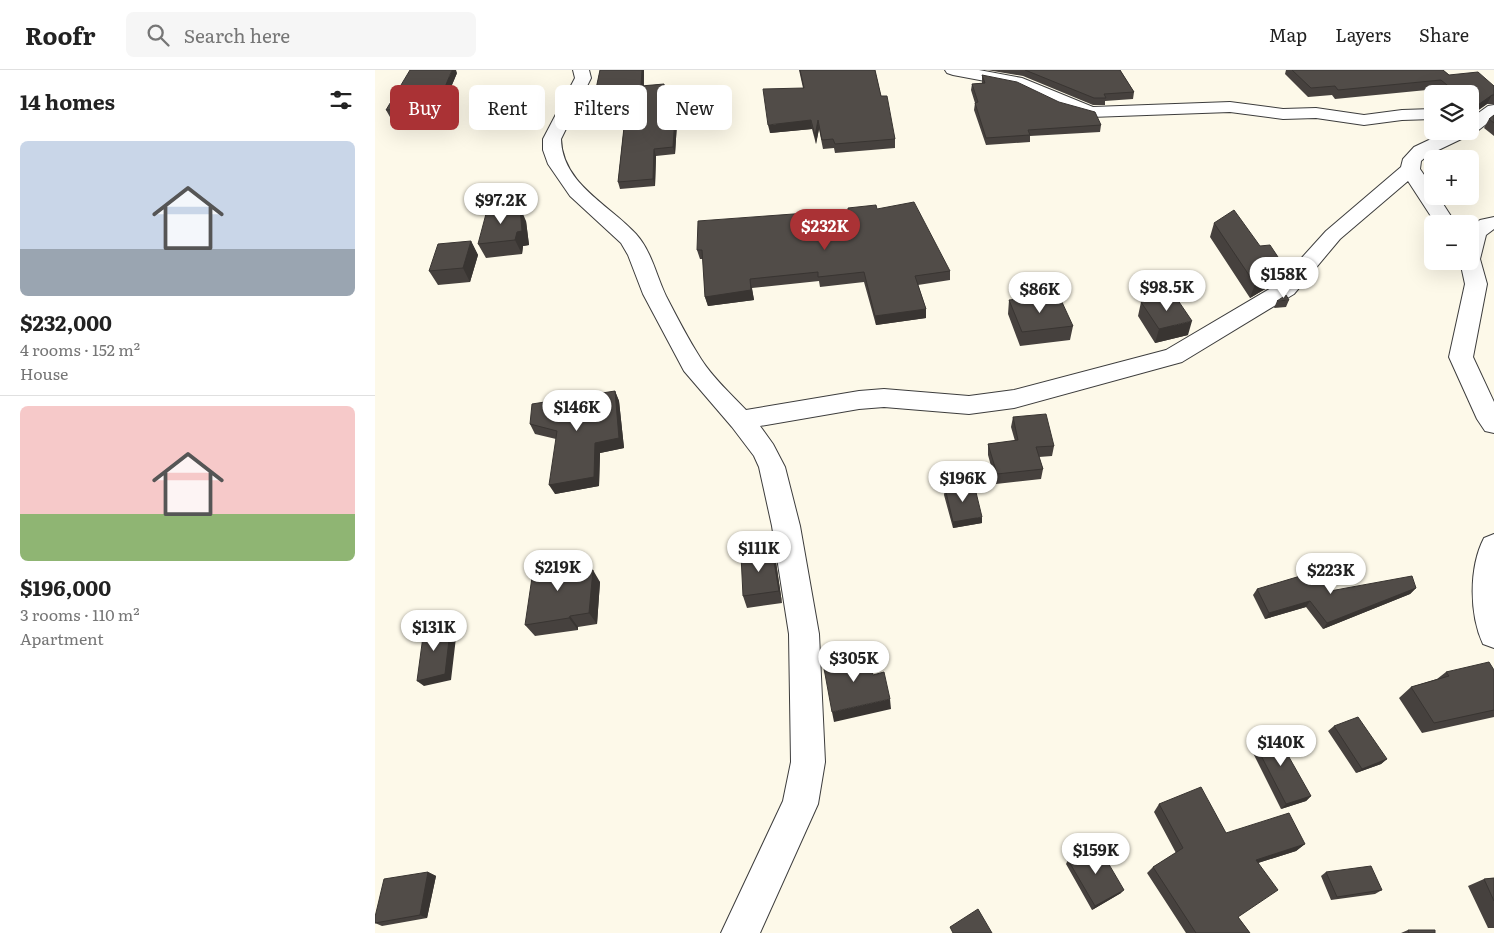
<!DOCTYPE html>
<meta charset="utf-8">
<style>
:root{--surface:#fff;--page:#f6f6f6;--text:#222;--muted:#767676;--line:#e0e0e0;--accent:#aa3235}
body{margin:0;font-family:Literata,serif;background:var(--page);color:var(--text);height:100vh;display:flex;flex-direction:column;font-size:19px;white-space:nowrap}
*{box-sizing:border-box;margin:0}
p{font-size:16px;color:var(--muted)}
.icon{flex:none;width:28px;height:28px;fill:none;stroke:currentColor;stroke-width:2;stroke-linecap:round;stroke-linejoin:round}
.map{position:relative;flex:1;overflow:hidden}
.sheet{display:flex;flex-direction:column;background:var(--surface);width:375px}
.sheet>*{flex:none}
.guide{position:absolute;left:15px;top:15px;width:475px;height:45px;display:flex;gap:10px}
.buttons{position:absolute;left:1049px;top:15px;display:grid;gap:10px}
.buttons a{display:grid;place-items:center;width:55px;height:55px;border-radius:8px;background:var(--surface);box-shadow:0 5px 20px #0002;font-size:25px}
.price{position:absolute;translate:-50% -42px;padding:0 11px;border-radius:18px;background:#fff;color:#222;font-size:16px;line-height:32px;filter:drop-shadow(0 1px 2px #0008)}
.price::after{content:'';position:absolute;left:50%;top:30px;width:15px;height:11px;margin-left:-8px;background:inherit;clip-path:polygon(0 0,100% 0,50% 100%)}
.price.selected{background:var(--accent);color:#fff}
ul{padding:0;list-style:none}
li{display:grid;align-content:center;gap:10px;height:265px;padding:0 20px}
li+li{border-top:1px solid var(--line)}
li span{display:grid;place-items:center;height:155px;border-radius:8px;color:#555}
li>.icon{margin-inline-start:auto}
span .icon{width:90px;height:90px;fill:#fffc;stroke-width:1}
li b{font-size:21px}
h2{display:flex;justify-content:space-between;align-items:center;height:60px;padding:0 20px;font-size:21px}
.tag{padding:0 18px;border-radius:8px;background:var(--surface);box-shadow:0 5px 20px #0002;font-size:18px;line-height:45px}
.tag.selected{background:var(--accent);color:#fff}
header{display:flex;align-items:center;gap:30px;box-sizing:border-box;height:70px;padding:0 25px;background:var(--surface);border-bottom:1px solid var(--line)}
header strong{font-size:24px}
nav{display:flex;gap:28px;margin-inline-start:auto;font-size:18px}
.search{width:350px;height:45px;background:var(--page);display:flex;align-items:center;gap:12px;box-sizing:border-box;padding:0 18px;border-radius:8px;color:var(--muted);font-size:19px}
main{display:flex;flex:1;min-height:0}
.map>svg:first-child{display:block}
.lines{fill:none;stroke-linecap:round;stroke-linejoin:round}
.street-casing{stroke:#3d3d3d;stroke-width:2}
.street{fill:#fff;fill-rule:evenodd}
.wall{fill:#46413e}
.shaded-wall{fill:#393532}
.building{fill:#514c48;stroke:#393532}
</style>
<header>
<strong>Roofr</strong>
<div class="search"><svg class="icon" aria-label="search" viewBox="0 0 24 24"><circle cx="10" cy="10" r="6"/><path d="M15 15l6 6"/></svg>Search here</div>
<nav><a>Map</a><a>Layers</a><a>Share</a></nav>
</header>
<main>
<section class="sheet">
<h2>14 homes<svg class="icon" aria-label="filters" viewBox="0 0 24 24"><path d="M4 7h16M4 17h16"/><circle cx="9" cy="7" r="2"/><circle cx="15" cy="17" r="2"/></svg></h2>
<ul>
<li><span style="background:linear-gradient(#c9d6e8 70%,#9aa5b1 0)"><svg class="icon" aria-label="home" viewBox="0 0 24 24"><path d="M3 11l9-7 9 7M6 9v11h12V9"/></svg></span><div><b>$232,000</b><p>4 rooms · 152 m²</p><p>House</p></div></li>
<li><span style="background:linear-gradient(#f6c9c9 70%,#8fb573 0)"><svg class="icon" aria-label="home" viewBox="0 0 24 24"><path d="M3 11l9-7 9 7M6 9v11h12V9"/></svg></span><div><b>$196,000</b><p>3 rooms · 110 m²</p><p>Apartment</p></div></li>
</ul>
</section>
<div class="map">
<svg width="1119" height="863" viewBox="0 0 1119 863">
<rect width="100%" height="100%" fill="#fdf9e9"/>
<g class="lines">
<g class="street-casing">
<path id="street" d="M198,0H214L216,8L186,69C187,114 235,135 261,164C277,182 281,205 291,226C302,247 313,269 326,289C338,308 356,324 371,340L484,321L509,319L594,326L639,320L791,280L903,214L951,161L1026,97L1028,89L1039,77L1073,61H1095V49L1113,36L1119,35V48L1101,62L1053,85L1046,91L1045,99L1058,118V126H1063L1081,154H1061L1033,111L965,169L919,224L807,292L639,338L594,344L509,337L484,339L385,356L398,374L410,397L425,456L444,564L450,692L443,734L385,863H346L408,731L416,692L414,564L397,456L384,397L379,386L357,357L309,301L268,224L253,185L246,173L195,126L173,94L168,80V69L200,8Z
M570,0H604L647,8L718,37L855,32L908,39L941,38L989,45L1027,40L1058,39V49L1027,50L989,55L941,48L908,49L855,42L716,47L684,37L642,17L578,5L572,3Z
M1119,147V159L1111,165L1105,189L1112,214L1098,287L1119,332V363L1110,361L1102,349L1074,287L1090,214L1085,191H1095V158L1105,150Z
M1119,464V578L1108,574C1094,544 1094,497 1109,468Z"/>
</g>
<use href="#street" class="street"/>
</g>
<path class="wall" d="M225,0H269V16L289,14L291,21L290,32L303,38L300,84L281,86L280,116L245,119L243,112L251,37L221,40L218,33Z
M424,0H500L506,26L520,69V78L460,83L459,78L448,79L444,59L441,74L437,59L395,63L428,18Z
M612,0H745L759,22L758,29L730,31V35H718L648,6Z
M911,0H1068L1074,5L1119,16V34H1112L1095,46V24H1068L1062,19L960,29L957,25L933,27L910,4Z
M82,3L71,29L64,30L58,44L15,47L11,40Z
M607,5L726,55L725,62L655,66V72L611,75L599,40L600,33L596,20L597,14L607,13Z
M1119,45V66L1109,58L1114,49Z
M502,139L575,201V210L543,215L551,239V248L501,255L489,212L445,217L444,211L377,218L379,230L333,236L330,227L328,189H325L322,180Z
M151,151L154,175L148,176L147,184L111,188L103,174Z
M839,153L885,176L909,196L904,211L875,228L835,167Z
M96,171L103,185L95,212L63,215L54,201Z
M634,230L677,231L698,256L695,270L645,276L633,244Z
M914,230L911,237L899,238L902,231Z
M766,232L813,265L780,273L763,246Z
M240,321L244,331L249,378L225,383L224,416L180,424L181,369L160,364L155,354Z
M638,347L679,376L677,386L664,387L668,399L666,409L621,414L613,385V374L640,371L636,357Z
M570,418L607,453L578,458L569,425Z
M202,488L210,501L225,512L222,554L203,557V560L160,566L150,555Z
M401,492L407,533L372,538L368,526Z
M1041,518L1035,524L948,559L931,537L890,549L878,525L882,519L955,521Z
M1119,600V647L1047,663L1024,628L1036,617L1062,609L1071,602Z
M959,656L1012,689L1006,694L981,703L953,661Z
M877,668L936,726L931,731L906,739L873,673Z
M784,734L851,763L930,774L921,781L883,793L863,847L875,863H811L772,803L778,797L801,783L779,742Z
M693,790L746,823L717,840L691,794Z
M53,802L61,806L52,848L7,856L0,853V847Z
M951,802L1007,820L1000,824L956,830L946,806Z
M1119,808V858H1113L1093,816L1109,809Z
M1033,860L1060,863H1026Z"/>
<path class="shaded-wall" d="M77,0H81L82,3L71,29L68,22Z
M267,0H269V2L268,23L266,16Z
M289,14L291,21L289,39L288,32Z
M61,23L64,30L58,44L55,37Z
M1117,25L1112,34L1095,46L1100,37Z
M301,31L303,38L300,84L298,77Z
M436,50L437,59L395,63L393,55Z
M443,50L444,59L441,74L440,66Z
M279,79L281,86L280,116L278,109Z
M145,137L151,151L154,175L148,176L147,184L140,170Z
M96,171L103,185L95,212L88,198Z
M909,196L904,211L875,228L880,214Z
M375,209L379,230L333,236L330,227Z
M551,239V248L501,255L500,246Z
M817,251L813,265L780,273L784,259Z
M240,321L244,331L249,378L225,383L224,416L180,424L174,415L220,373Z
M607,447V453L578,458V452Z
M397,480L401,492L407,533L404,521Z
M202,488L210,501L208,515L200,503Z
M218,500L225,512L222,554L214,543Z
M1041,518L1035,524L948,559L952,553Z
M935,531L931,537L890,549L894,543Z
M195,546L203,557V560L194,548Z
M76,553L82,559L76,610L49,616L42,611Z
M515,629L516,639L459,652L457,642Z
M1012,689L1006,694L981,703L987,699Z
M936,726L931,731L906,739L911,734Z
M930,774L921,781L873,796L881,790Z
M53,802L61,806L52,848L45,845Z
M749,820L746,823L717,840L720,836Z"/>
<path class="building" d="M35,0H77L68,22L61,23L55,37L11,40Z
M225,0H267L266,16L289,14L288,32L301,31L298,77L279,79L278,109L243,112L252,30L218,33Z
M425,0H500L506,26H512L520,69L460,74L458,69L447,70L443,50L440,66L436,50L393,55L388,19L429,18Z
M650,0H745L759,22L729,24L731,28H719Z
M917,0H1068L1074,5L1103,2L1119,16V25H1117L1100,37L1095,33V24H1083L1066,10L963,20L960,16L936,18Z
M607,5L642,12L684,32L720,42L726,55L653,60L655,65L611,68L600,33L603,32L597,14L610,13Z
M1119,45V53L1114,49Z
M539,132L575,201L540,206L551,239L500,246L489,202L443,207V202L375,209L376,220L330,227L327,180H322L323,151L473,140V138L501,135L502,139Z
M145,137L147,161L142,162L140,170L103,174L112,140Z
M859,140L885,176L895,175L909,196L880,214L839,153Z
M96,171L88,198L54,201L63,174Z
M674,225L677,231L686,230L698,256L647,262L634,230Z
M911,225L914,230L902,231Z
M800,226L817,251L784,259L766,232Z
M240,321L244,368L220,373L219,407L174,415L182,361L155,354L157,334Z
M671,344L679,376L661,377L668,399L622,404L613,374L643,370L638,347Z
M599,414L607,447L578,452L570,418Z
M397,480L404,521L368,526L366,485Z
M202,488L200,503L218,500L214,543L195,546L194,548L150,555L159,494Z
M942,501L955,521L1037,506L1041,518L952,553L935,531L894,543L882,519Z
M76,553L70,604L42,611L49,559Z
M493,584L498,605L509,602L515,629L457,642L448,593Z
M1114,592L1119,600V640L1059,653L1036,617L1074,606L1071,602Z
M983,647L1012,689L987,699L959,656Z
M897,657L936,726L911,734L877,668Z
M826,717L851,763L914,743L930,774L881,790L903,820L863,847L875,863H821L778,797L808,778L784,734Z
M722,774L749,820L720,836L693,790Z
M996,796L1007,820L962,827L951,802Z
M53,802L45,845L0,853V847L9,809Z
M1119,808V831L1109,809Z
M603,839L617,863H578L575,857Z
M1033,860H1060V863H1034Z"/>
</svg>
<div class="buttons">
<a><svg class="icon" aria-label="layers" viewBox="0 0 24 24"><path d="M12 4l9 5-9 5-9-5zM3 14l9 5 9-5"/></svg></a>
<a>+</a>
<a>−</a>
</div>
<b class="price" style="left:126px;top:155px">$97.2K</b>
<b class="price selected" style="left:450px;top:181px">$232K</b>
<b class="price" style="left:909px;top:229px">$158K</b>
<b class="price" style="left:792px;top:242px">$98.5K</b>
<b class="price" style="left:665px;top:244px">$86K</b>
<b class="price" style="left:202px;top:362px">$146K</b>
<b class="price" style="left:588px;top:433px">$196K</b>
<b class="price" style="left:384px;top:503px">$111K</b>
<b class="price" style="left:183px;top:522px">$219K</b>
<b class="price" style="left:956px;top:525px">$223K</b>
<b class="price" style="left:59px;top:582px">$131K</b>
<b class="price" style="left:479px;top:613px">$305K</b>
<b class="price" style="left:906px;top:697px">$140K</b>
<b class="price" style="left:721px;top:805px">$159K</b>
<div class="guide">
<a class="tag selected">Buy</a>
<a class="tag">Rent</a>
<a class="tag">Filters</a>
<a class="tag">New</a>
</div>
</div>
</main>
